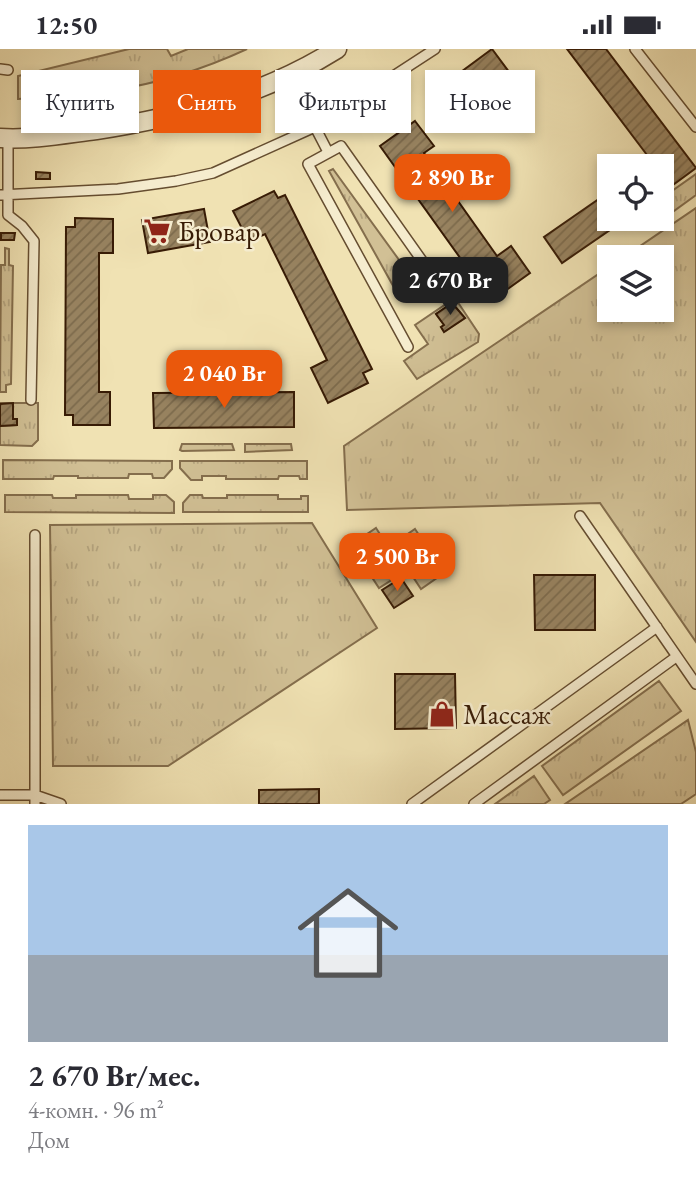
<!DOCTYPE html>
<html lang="ru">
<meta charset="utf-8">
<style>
:root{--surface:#fff;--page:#f2f2f3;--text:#2b2b33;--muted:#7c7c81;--line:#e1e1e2;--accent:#ea580c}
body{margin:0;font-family:"EB Garamond",serif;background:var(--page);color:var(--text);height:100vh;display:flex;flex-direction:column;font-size:26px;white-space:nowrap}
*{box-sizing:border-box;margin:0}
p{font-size:23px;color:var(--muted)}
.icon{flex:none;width:38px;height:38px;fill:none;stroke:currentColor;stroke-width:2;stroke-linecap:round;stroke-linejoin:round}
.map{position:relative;height:755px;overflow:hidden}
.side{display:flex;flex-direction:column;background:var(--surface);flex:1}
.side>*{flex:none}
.banner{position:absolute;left:21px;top:21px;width:654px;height:63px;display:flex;gap:14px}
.fabs{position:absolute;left:597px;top:105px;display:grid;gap:14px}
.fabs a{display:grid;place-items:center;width:77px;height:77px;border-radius:0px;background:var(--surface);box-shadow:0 4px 10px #0003;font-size:35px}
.price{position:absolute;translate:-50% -60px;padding:0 16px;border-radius:14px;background:var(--accent);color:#fff;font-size:23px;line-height:46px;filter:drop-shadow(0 2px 4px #0008)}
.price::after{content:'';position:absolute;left:50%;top:42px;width:21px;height:16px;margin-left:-10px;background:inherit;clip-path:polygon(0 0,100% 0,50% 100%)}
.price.on{background:#222;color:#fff}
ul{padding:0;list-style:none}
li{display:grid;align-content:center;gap:14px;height:371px;padding:0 28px}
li+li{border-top:2px solid var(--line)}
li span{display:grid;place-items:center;height:217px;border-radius:0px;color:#555}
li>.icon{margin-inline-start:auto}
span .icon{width:126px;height:126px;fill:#fffc;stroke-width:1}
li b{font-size:30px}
.tag{padding:0 24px;border-radius:0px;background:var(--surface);box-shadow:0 4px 10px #0003;font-size:24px;line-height:63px}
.tag.on{background:var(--accent);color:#fff}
.status{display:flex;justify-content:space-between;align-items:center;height:49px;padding:0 35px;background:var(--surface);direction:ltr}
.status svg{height:19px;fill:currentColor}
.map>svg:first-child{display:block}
.grass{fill:url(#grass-tufts);stroke:#846e4d;stroke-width:2;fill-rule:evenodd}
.park{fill:#d1c095;stroke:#846e4d;stroke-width:2}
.building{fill:url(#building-hatch);stroke:#371b05;stroke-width:2}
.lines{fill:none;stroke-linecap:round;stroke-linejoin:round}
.service-casing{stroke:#654d30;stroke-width:12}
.minor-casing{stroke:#654d30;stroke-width:21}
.service{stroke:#f5ecce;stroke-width:9}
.minor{stroke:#f5ecce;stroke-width:18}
.labels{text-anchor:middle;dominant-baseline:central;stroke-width:5;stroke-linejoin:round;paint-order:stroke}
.poi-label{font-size:28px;fill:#371b05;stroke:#f5ecce;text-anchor:start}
</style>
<div class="status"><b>12:50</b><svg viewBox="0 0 49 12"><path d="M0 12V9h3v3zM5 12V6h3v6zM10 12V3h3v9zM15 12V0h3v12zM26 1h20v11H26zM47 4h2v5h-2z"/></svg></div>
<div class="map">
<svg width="696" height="755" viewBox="0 0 696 755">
<defs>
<pattern id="grass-tufts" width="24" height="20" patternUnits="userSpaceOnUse" patternTransform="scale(1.75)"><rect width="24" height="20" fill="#d1c095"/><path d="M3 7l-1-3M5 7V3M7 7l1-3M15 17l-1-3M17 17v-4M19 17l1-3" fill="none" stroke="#b4a47f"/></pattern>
<pattern id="building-hatch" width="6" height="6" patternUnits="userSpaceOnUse" patternTransform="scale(1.75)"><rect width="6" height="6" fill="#97825f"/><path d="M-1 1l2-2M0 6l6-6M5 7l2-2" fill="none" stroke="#7c6a4c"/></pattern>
</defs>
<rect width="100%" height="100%" fill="#f0e2b3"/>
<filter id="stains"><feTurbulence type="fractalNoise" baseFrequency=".00286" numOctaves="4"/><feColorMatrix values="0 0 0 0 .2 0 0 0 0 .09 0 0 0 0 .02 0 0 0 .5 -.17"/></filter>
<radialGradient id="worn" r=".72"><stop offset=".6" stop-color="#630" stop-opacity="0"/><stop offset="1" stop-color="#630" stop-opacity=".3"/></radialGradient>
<path class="grass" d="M129,0H167L171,7L188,0H247C204,20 155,35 109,42C79,47 48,48 18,50V27Z
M333,120L402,215L397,219L408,235L396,242L329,122Z
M696,125V146L667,167L662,165V149Z
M696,159V593L600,454L347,461L344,397L609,218V261H662V208H624Z
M5,199L9,200V216L13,217L11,335L6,336V343H0L1,216H5Z
M455,249L479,285L478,293L417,330L404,312L428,295L415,276ZM452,254L465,269L445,282L441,278L444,276L436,265Z
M0,354H38V391L32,397L0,396V377L17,376V370H13V355Z
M182,395H232L234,401L182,402L180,401Z
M245,395H291L292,401L245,403Z
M3,411L172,412V420L164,429H153L152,425H129L128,429H78V427H54L53,430H3Z
M180,412H307V430H300L299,427H279L278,430H226V427H202V431H191L180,419Z
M5,446H52L53,449H76V446H128L129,450H153V446H166L174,453V464L5,463Z
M190,446H202L203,449H227V446H278V450H301V447H308V463H183V454Z
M312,474L377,579L168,717H53L50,476Z
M659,632L681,662L563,746L542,717Z
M688,671L696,703V745L681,755H565Z
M534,727L550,751L544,755H495Z"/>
<path class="park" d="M376,479L404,523L379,539L351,496Z
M415,480L444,524L421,540L392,496Z"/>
<path class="building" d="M492,0L512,27L462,64L442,37Z
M567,0H606L696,119L662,144V117H639L636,114L647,106Z
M415,72L434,97L424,104L497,207L511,197L530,224L491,252L380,97Z
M36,123L50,124V130H36Z
M274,142L278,149L285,146L372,320L363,324L368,334L328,354L311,319L327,311L265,185L249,193L233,162Z
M609,143V170H626L562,214L544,188Z
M204,160L210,193L148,204L142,171Z
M75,169L113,170V204H99V343H110V376H73V366H65L66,178H75Z
M1,184H15L14,191H1Z
M452,254L465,269L444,283L441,278L444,276L436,265Z
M294,343V378L154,379L153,344Z
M13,354V370H17V376L0,377V355Z
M534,526H595V581H535Z
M401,529L413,547L394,559L382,541Z
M395,625H455L456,679L395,680Z
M319,740V755H259V741Z"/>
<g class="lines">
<g class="service-casing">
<path id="service" d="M635,0L696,78
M0,20L8,21
M289,28L328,103
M8,90V166
M0,146L118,140L176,132L213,124L315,78L435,0
M8,166L22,177L34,192L31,351
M408,298L308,115L341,97L447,247
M580,467L696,635
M0,746H35L61,755
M35,755V486
M412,755L657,578
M474,755L676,608"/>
</g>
<g class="minor-casing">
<path id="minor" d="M0,89C32,91 64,85 96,81C181,68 264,46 337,0"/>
</g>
<use href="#service" class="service"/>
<use href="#minor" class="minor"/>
</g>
<defs>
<g id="supermarket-bare" transform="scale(2.1)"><path d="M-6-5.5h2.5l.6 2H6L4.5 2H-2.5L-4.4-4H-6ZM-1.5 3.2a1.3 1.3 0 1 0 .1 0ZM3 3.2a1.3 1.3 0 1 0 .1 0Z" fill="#8f2418" stroke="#f5ecce" stroke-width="2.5" paint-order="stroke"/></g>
<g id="shop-bare" transform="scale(2.1)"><path d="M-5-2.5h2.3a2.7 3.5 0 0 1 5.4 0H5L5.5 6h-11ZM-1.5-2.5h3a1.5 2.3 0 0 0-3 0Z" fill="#8f2418" stroke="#f5ecce" stroke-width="2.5" paint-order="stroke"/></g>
</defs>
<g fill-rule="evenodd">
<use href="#supermarket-bare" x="157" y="182"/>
<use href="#shop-bare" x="442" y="665"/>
</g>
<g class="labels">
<g class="poi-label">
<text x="178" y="182">Бровар</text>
<text x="463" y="665">Массаж</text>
</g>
</g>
<rect width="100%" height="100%" filter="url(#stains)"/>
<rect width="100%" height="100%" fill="url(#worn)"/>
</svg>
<div class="fabs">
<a><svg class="icon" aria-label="locate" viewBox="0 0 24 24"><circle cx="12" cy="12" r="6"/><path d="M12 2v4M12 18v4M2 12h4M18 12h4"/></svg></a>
<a><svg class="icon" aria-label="layers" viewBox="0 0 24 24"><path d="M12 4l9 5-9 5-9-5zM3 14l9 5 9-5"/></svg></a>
</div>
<b class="price" style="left:452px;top:165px">2 890 Br</b>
<b class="price on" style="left:450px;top:268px">2 670 Br</b>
<b class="price" style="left:224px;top:361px">2 040 Br</b>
<b class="price" style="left:397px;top:544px">2 500 Br</b>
<div class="banner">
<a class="tag">Купить</a>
<a class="tag on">Снять</a>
<a class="tag">Фильтры</a>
<a class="tag">Новое</a>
</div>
</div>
<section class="side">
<ul>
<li><span style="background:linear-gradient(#a9c7e8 60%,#9aa5b1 0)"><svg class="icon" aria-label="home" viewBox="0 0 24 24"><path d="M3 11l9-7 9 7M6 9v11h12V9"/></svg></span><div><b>2 670 Br/мес.</b><p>4-комн. · 96 m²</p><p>Дом</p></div></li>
</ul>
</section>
